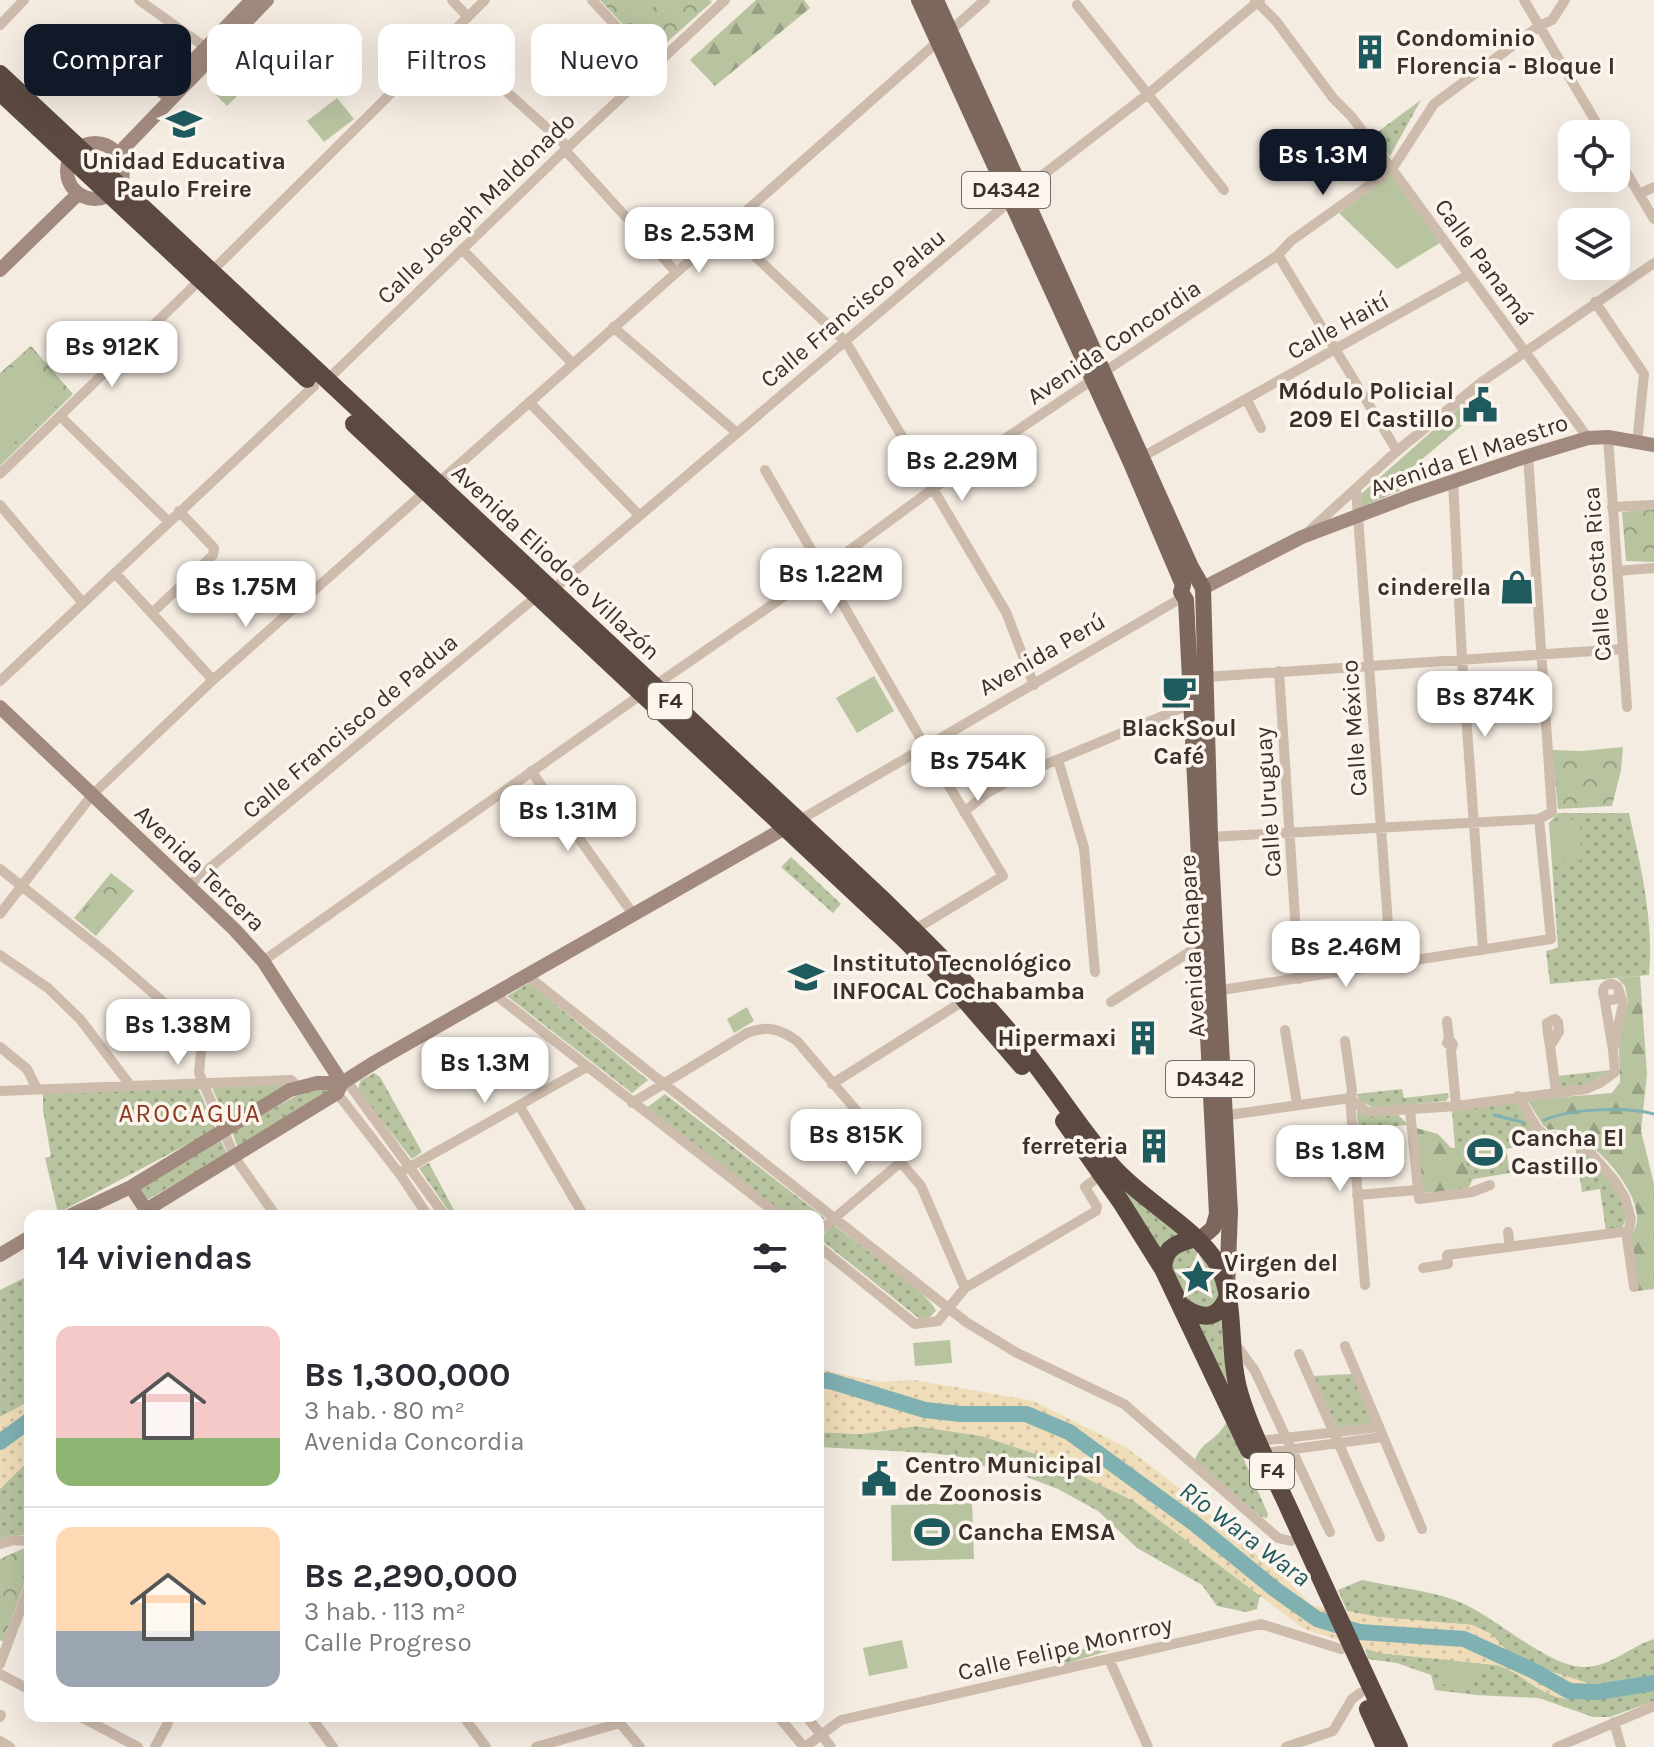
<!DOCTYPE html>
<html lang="es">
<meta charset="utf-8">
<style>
:root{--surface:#fff;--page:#f7f7f7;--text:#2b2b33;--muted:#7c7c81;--line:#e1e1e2;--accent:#111827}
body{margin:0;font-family:Karla,sans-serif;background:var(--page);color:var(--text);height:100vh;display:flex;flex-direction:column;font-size:30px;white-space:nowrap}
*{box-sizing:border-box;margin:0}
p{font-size:26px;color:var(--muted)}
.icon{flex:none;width:44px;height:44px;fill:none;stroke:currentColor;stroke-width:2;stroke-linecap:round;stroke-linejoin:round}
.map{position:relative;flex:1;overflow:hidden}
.panel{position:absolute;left:24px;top:1210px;width:800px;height:512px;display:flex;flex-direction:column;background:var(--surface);border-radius:16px;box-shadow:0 8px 32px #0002}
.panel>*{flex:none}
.guide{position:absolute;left:24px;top:24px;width:800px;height:72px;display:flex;gap:16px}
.fabs{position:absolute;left:1558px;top:120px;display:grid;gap:16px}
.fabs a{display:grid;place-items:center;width:72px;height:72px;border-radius:16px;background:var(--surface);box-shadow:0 8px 32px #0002;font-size:40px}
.price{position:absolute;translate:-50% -68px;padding:0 18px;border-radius:16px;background:#fff;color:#222;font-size:26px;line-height:52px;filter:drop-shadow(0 2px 4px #0008)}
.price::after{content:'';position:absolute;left:50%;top:48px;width:24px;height:18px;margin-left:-12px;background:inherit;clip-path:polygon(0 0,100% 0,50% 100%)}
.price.on{background:var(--accent);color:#fff}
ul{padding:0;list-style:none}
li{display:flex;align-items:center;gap:24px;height:200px;padding:0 32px}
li+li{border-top:2px solid var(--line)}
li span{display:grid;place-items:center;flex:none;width:224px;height:160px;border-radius:16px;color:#555}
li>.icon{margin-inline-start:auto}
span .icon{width:96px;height:96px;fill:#fffc;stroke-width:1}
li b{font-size:34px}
h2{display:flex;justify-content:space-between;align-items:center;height:96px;padding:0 32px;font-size:34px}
.pill{padding:0 28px;border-radius:16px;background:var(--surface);box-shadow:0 8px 32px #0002;font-size:28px;line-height:72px}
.pill.on{background:var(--accent);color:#fff}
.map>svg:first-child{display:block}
.grass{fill:url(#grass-dots)}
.forest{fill:url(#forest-firs)}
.sand{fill:url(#sand-dots)}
.park{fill:url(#park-crowns)}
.pitch{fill:#b8c4a0}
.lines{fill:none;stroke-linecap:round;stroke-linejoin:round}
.stream{stroke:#7fb0b2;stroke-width:3}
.river{stroke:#7fb0b2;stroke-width:16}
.street{stroke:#cdbbac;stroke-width:10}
.secondary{stroke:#a18a7d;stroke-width:14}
.primary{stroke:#7d675c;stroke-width:16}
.highway{stroke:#5c4a42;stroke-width:18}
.labels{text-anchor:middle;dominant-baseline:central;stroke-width:7;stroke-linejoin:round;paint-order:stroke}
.shield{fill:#fbf5ee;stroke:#756b66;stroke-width:2}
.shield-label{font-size:22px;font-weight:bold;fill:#3b302b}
.poi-label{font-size:24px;font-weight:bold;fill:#3b302b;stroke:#fbf5ee;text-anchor:start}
.street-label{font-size:24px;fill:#3b302b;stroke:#fbf5ee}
.neighbourhood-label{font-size:26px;letter-spacing:2px;fill:#8c3b22;stroke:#fbf5ee}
.water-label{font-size:26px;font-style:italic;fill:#1f5a5e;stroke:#fbf5ee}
</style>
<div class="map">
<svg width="1654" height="1747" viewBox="0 0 1654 1747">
<defs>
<pattern id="grass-dots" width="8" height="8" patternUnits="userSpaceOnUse" patternTransform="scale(2)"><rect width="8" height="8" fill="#b8c4a0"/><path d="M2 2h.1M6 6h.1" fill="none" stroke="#97a083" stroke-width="1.8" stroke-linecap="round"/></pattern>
<pattern id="forest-firs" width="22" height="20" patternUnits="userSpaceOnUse" patternTransform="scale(2)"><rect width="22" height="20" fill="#b8c4a0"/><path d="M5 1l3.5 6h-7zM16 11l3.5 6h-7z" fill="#97a083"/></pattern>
<pattern id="sand-dots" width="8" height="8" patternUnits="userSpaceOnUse" patternTransform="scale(2)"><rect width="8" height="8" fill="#efdcb8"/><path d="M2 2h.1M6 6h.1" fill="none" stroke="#cebd9e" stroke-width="1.8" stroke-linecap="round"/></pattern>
<pattern id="park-crowns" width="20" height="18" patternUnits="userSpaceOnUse" patternTransform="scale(2)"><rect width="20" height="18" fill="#b8c4a0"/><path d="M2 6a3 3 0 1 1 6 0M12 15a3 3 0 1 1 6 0" fill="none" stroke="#97a083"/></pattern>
</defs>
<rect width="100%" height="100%" fill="#f4ebe1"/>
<path class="grass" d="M1421,100L1390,156L1372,136Z
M1558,813H1629C1641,867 1654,921 1649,975L1550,984L1546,951L1558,948L1549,823Z
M791,857L841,904L833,913L781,867Z
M529,983L648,1080L632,1093L507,996Z
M1611,1070L1584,1087L1560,1088L1557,1076Z
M374,1073L380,1077L422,1152L412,1159L358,1091L360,1081Z
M325,1083L330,1092L238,1148L232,1132L317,1084Z
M298,1084L227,1123L212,1087Z
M198,1088L216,1129L58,1213L45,1158L51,1156L43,1110V1094Z
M1402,1089L1404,1098L1448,1093L1449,1097L1446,1101L1374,1108L1360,1101L1356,1094Z
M665,1094L825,1218L818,1225V1216H785L645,1109Z
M1516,1102L1540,1142L1506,1149L1510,1173L1473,1179L1468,1189L1424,1193L1421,1188L1417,1153L1455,1148L1452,1110Z
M1357,1110L1369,1116L1398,1115L1409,1125L1358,1129Z
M220,1138L227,1154L147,1200L137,1186Z
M1575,1145C1598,1166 1620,1186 1627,1217L1622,1228L1606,1231L1600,1189L1582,1192Z
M429,1163L457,1216H452L419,1168Z
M1123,1188L1184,1236L1160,1251L1121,1191Z
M833,1224C852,1240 930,1293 936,1311L927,1319L921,1320L820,1239Z
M1192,1248L1205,1259L1220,1291L1214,1309L1191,1306L1170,1270L1171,1253Z
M30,1275V1401L0,1417V1290Z
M1221,1318L1226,1370L1243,1421L1196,1322Z
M1352,1374L1372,1422L1370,1426L1338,1429L1312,1376Z
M1227,1421L1268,1514L1267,1518L1262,1517L1194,1462C1202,1439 1217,1442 1227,1421Z
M916,1426L982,1436L1036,1454L1134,1501L1260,1595L1257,1609L1246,1612L1217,1606L1202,1585L1137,1548L1098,1511L1058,1489L1003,1468L984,1466L961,1457L931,1453L818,1447V1432L862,1434Z
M30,1459V1535H13L0,1539V1489Z
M1362,1580C1389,1586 1432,1591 1457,1601C1493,1614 1549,1669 1587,1667C1611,1666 1631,1646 1654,1639V1675L1617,1686L1591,1684L1527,1664L1508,1652L1491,1634L1472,1625L1377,1617L1347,1611L1338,1590Z
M1060,1647L1108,1651L1065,1664Z
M1365,1648L1380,1653L1497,1665C1516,1671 1529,1684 1547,1693C1574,1707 1625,1694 1654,1686V1701L1610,1717H1593L1539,1698L1476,1695L1435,1690L1431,1675L1397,1663L1368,1659Z"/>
<path class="forest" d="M756,0H804L810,8L715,86L690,60Z
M1640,976L1647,1074L1641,1131L1654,1184V1289L1637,1291C1635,1276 1628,1255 1630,1241C1632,1233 1638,1225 1637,1216C1636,1184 1582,1124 1549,1130L1543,1125L1527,1100L1612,1093L1620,1082L1619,1045L1628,1002L1625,986L1617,978Z
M1416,1128L1438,1134L1455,1152L1466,1156L1469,1183C1458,1191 1437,1197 1426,1189L1425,1184L1413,1181L1408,1136Z"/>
<path class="sand" d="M818,1369L879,1382L914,1380L1033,1401L1127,1448L1196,1501L1222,1527L1280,1573L1311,1605L1377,1617L1472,1625L1491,1634L1508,1652L1527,1664L1591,1684L1617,1686L1654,1675V1686C1625,1694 1574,1707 1547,1693C1529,1684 1516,1671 1497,1665L1380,1653L1304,1629L1134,1501L1036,1454L982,1436L916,1426L862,1434L818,1432Z
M30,1401V1459L0,1489V1417Z"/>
<path class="park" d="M600,0H710L712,2L656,52L650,53Z
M31,346L73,394L0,466V373Z
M1482,387L1492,400L1401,477L1406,488L1362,507L1361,494Z
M1654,509V562L1626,561L1622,512Z
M1623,747L1621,770L1612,806L1558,809L1552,750L1582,751Z
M111,873L134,891L96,936L74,918Z
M27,1547L30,1548V1568L3,1642L0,1640V1559Z"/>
<path class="pitch" d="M616,0H662L637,22Z
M235,60L254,79L227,106L208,87Z
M337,98L354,119L324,142L307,121Z
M1391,175L1440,243L1397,269L1339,213Z
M28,354L66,397L0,455V378Z
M874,676L894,711L857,733L836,698Z
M1580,819L1581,860L1554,862L1552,821Z
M101,891L117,903L98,928L82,915Z
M747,1007L754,1021L734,1033L727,1019Z
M1492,1133L1500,1165L1478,1170L1470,1139Z
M950,1340L952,1363L915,1366L913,1343Z
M972,1503L974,1559L892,1561L891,1505Z
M902,1640L908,1668L869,1676L863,1648Z
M1443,1659L1478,1666L1473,1690L1438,1683Z"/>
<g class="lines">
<path class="stream" d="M1494,1115L1522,1122
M1544,1120C1570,1109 1627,1106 1654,1114"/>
<path class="river" d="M818,1380L830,1381L925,1410L961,1414H1026L1069,1432L1195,1524L1276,1590L1317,1619L1359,1632L1464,1639L1534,1671L1569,1691L1598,1692L1654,1683
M0,1442L30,1420"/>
<path class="street" d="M139,0L205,47
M452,0L468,17
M592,0L653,66
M1255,0L1276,21L1333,98L1351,116L1392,169L1588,438
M1524,0L1603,134
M1077,5L1224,190
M0,25L24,0
M447,38L568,147
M565,150L676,272
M1616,155L1654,219
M1639,194L1654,187
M725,228L846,342L1006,612L1034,685
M462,249L573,364
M1278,255L1397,451
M211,272L485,0
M1595,302L1644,374L1637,443
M613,327L736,432
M326,381L565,150L725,0
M1247,400L1261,428
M529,402L639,515
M60,416L168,521
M1608,437L1627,707
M1142,457L1468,275
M765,470L925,746L1003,876L914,930
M0,474L200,280
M1453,481L1462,659L1483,950
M437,484L985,0
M1356,489L1391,964
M0,505L83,603
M1612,507L1654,505
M1309,531L1397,451L1483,381L1654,263
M1617,571L1654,568
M115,573L213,680
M551,591L1022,191L1148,94L1260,0
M152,613L213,555L214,548L179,511
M1279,671L1299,979
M1205,677L1623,649
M0,681L314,386
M654,686L824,569L960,469L1278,255L1291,241L1392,169L1434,104L1539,26L1552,20L1565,0
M1058,760L1084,848L1095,972
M531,771L633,914
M964,812L987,793L1018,776L1189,705
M798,821L1183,597
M1210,837L1539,819L1552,812L1528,456
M0,869L110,956L197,1031L202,1040L199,1073L235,1158L276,1216
M188,886L537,596
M0,914L92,795L213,680L426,491
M0,955L48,988L80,1019L130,1085
M263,961L642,694
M525,974L966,1322L1017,1353L1124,1404L1262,1524L1278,1538L1291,1541
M1603 992a8 8 0 1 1 16 0a8 8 0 1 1-16 0Z
M1215,991L1551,939L1539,819
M493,993L780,1216
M1604,996L1613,1050L1623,1004L1619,991
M1111,1002L1202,944
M1447,1021L1449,1039L1447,1043
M1285,1030L1297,1104
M1548,1034L1550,1046L1559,1032L1558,1022L1555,1019L1547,1023L1548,1034L1556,1036
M1449,1039L1453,1044L1451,1051L1456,1106
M1345,1041L1352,1090L1350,1098L1365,1285
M1550,1046L1556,1092
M0,1047L27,1069L37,1089
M346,1080L445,1216
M832,1084L965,1000
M0,1091L291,1080L298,1087
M337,1093L399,1173L428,1216
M1518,1096L1537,1128L1545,1135L1573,1140L1588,1150L1615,1181L1625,1198L1631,1219L1627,1238L1634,1287
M632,1103L747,1033C767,1025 780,1029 797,1041L921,1186L965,1288
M519,1105L584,1216
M1410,1110L1419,1199L1472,1192L1490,1185
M1221,1116L1350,1098L1367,1112L1457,1106L1586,1089L1600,1083L1615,1072L1613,1050
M399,1173L587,1067
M1357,1195L1417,1190
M818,1232L901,1162
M1508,1232L1510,1247
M818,1246L915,1324L938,1321L965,1288L1096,1211L1097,1207L1085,1187L1102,1174
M1423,1268L1448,1264L1447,1255L1629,1231
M1236,1345L1255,1371L1330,1532
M1345,1346L1422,1529
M1299,1354L1380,1537
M1259,1441L1379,1427
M1264,1453L1383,1437
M0,1544L14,1540L30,1541
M1109,1659L1148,1747
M0,1664L30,1584
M0,1674L30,1690
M79,1716L138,1747
M310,1716L333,1747
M463,1716L486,1747
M614,1716L640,1747
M778,1716L804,1747
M806,1716L831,1747
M0,1717L1,1715
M1614,1722L1621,1747
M0,1741L10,1747
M155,1747L168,1723
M536,1747L620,1723
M805,1747L841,1720L1261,1624L1341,1649
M1286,1747L1333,1731L1352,1699L1360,1693
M1557,1747L1654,1706"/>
<path class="secondary" d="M163,92L252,0
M67 171a28 28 0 1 1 56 0a28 28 0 1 1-56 0Z
M118,154L267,0
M0,270L78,194
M1203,588L1302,537L1410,496L1528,456L1588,438L1608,437L1654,445
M0,707L235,930L263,961L342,1083
M131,1187L146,1210L337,1093L342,1083L375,1062L785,828
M69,1216L131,1187L290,1090L317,1083H342
M0,1255L30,1237"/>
<path class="primary" d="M919,0L1131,463L1183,585L1181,592L1186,600L1217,1214L1213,1228L1199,1240
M936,0L1191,567L1203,588L1210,837L1230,1212L1227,1288"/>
<path class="highway" d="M0,74L880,897C929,945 978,993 1021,1046C1053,1085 1080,1129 1112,1166C1141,1200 1198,1229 1218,1265C1237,1301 1227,1354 1240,1395C1252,1435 1273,1473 1290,1511C1326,1590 1362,1669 1399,1747
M0,92L307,379
M354,424L904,939L965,1000L1022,1066
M1064,1121L1121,1202L1163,1269L1249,1450
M1163,1269C1164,1247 1177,1243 1196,1238
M1183,1307C1201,1319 1217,1321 1227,1298
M1368,1709L1385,1747"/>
</g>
<defs>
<g id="building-bare" transform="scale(2.76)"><path d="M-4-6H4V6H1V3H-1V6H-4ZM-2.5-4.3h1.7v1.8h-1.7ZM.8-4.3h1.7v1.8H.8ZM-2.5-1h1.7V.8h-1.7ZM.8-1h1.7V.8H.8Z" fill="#1f5a5e" stroke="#fbf5ee" stroke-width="2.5" paint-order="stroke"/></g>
<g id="school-bare" transform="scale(2.76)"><path d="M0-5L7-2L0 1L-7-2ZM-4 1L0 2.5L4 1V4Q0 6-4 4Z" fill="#1f5a5e" stroke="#fbf5ee" stroke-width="2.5" paint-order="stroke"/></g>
<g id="civic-bare" transform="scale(2.76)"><path d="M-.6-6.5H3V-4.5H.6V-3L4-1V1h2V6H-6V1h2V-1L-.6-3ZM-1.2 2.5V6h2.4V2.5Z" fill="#1f5a5e" stroke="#fbf5ee" stroke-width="2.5" paint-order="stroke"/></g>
<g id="shop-bare" transform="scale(2.76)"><path d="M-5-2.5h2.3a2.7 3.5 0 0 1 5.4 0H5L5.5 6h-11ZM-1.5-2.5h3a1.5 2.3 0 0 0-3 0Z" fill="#1f5a5e" stroke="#fbf5ee" stroke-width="2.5" paint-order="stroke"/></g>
<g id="cafe-bare" transform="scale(2.76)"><path d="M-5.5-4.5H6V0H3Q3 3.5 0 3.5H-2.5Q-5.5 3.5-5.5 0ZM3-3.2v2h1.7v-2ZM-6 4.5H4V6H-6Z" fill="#1f5a5e" stroke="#fbf5ee" stroke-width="2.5" paint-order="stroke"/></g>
<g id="university-bare" transform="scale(2.76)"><path d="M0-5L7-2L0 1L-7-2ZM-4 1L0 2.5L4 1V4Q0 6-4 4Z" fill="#1f5a5e" stroke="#fbf5ee" stroke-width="2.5" paint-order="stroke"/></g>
<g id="stadium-bare" transform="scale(2.76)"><path d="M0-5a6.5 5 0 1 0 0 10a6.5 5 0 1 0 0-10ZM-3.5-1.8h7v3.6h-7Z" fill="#1f5a5e" stroke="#fbf5ee" stroke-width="2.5" paint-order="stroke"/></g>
<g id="sight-bare" transform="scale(2.76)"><path d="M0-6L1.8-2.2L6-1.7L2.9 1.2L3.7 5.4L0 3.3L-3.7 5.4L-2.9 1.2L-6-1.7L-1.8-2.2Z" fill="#1f5a5e" stroke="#fbf5ee" stroke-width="2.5" paint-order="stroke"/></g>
</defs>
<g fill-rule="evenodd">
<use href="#building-bare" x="1370" y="52"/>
<use href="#school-bare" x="184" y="124"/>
<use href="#civic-bare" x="1480" y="405"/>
<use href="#shop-bare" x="1517" y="587"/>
<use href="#cafe-bare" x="1179" y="691"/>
<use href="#university-bare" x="806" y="977"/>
<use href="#building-bare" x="1143" y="1038"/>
<use href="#building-bare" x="1154" y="1146"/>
<use href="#stadium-bare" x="1485" y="1152"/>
<use href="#sight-bare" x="1198" y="1277"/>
<use href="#civic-bare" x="879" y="1479"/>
<use href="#stadium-bare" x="932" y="1532"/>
</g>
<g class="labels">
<g class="shield">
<rect x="962" y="172" width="88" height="36" rx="6"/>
<rect x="648" y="683" width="44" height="36" rx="6"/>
<rect x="1166" y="1061" width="88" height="36" rx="6"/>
<rect x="1250" y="1453" width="44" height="36" rx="6"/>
</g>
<g class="shield-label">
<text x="1006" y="190">D4342</text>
<text x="670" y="701">F4</text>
<text x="1210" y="1079">D4342</text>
<text x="1272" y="1471">F4</text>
</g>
<g class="poi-label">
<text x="1396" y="38">Condominio<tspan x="1396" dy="28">Florencia - Bloque I</tspan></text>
<text x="184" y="161" text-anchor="middle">Unidad Educativa<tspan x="184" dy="28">Paulo Freire</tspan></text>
<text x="1454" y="391" text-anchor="end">Módulo Policial<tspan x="1454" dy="28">209 El Castillo</tspan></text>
<text x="1491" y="587" text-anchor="end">cinderella</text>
<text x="1179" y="728" text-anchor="middle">BlackSoul<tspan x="1179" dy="28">Café</tspan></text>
<text x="832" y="963">Instituto Tecnológico<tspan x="832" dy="28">INFOCAL Cochabamba</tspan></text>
<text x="1117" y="1038" text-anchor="end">Hipermaxi</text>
<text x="1511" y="1138">Cancha El<tspan x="1511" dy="28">Castillo</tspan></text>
<text x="1128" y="1146" text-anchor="end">ferreteria</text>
<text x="1224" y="1263">Virgen del<tspan x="1224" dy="28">Rosario</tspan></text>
<text x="905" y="1465">Centro Municipal<tspan x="905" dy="28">de Zoonosis</tspan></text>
<text x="958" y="1532">Cancha EMSA</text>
</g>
<g class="street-label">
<text transform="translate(476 208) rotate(-44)">Calle Joseph Maldonado</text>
<text transform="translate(1484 262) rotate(54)">Calle Panamá</text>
<text transform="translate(853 308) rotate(-40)">Calle Francisco Palau</text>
<text transform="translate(1338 326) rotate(-29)">Calle Haití</text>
<text transform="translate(1114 342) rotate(-34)">Avenida Concordia</text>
<text transform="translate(1469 455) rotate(-19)">Avenida El Maestro</text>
<text transform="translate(556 562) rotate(43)">Avenida Eliodoro Villazón</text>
<text transform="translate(1597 574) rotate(-94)">Calle Costa Rica</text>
<text transform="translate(1042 654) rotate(-30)">Avenida Perú</text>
<text transform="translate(350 726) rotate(-40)">Calle Francisco de Padua</text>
<text transform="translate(1354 728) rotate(-94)">Calle México</text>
<text transform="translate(1268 802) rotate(-94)">Calle Uruguay</text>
<text transform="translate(200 868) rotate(44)">Avenida Tercera</text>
<text transform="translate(1192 946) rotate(-93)">Avenida Chapare</text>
<text transform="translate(1065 1648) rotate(-13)">Calle Felipe Monrroy</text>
</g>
<g class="neighbourhood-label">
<text x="190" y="1113">AROCAGUA</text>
</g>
<g class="water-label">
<text transform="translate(1245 1534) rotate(37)">Río Wara Wara</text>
</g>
</g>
</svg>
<div class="fabs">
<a><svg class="icon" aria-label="locate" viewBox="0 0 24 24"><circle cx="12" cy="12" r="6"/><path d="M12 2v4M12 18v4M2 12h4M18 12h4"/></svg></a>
<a><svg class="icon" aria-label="layers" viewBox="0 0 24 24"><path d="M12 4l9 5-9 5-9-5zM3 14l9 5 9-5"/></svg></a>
</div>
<b class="price on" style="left:1323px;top:197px">Bs 1.3M</b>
<b class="price" style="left:699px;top:275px">Bs 2.53M</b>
<b class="price" style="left:112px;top:389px">Bs 912K</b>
<b class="price" style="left:962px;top:503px">Bs 2.29M</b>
<b class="price" style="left:831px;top:616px">Bs 1.22M</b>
<b class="price" style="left:246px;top:629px">Bs 1.75M</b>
<b class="price" style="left:1485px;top:739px">Bs 874K</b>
<b class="price" style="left:978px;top:803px">Bs 754K</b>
<b class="price" style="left:568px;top:853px">Bs 1.31M</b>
<b class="price" style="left:1346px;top:989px">Bs 2.46M</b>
<b class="price" style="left:178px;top:1067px">Bs 1.38M</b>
<b class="price" style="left:485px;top:1105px">Bs 1.3M</b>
<b class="price" style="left:856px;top:1177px">Bs 815K</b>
<b class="price" style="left:1340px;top:1193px">Bs 1.8M</b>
<div class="guide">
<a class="pill on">Comprar</a>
<a class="pill">Alquilar</a>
<a class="pill">Filtros</a>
<a class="pill">Nuevo</a>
</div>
<section class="panel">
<h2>14 viviendas<svg class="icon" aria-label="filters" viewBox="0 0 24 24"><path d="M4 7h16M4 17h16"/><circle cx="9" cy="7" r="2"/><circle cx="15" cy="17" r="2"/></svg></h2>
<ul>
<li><span style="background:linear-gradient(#f6c9c9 70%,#8fb573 0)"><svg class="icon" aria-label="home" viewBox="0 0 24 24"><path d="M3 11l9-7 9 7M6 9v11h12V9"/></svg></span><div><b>Bs 1,300,000</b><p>3 hab. · 80 m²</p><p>Avenida Concordia</p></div></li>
<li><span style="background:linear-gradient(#ffd9b3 65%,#9aa5b1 0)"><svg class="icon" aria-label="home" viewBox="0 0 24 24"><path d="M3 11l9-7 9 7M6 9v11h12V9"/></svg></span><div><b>Bs 2,290,000</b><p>3 hab. · 113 m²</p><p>Calle Progreso</p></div></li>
</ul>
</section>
</div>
